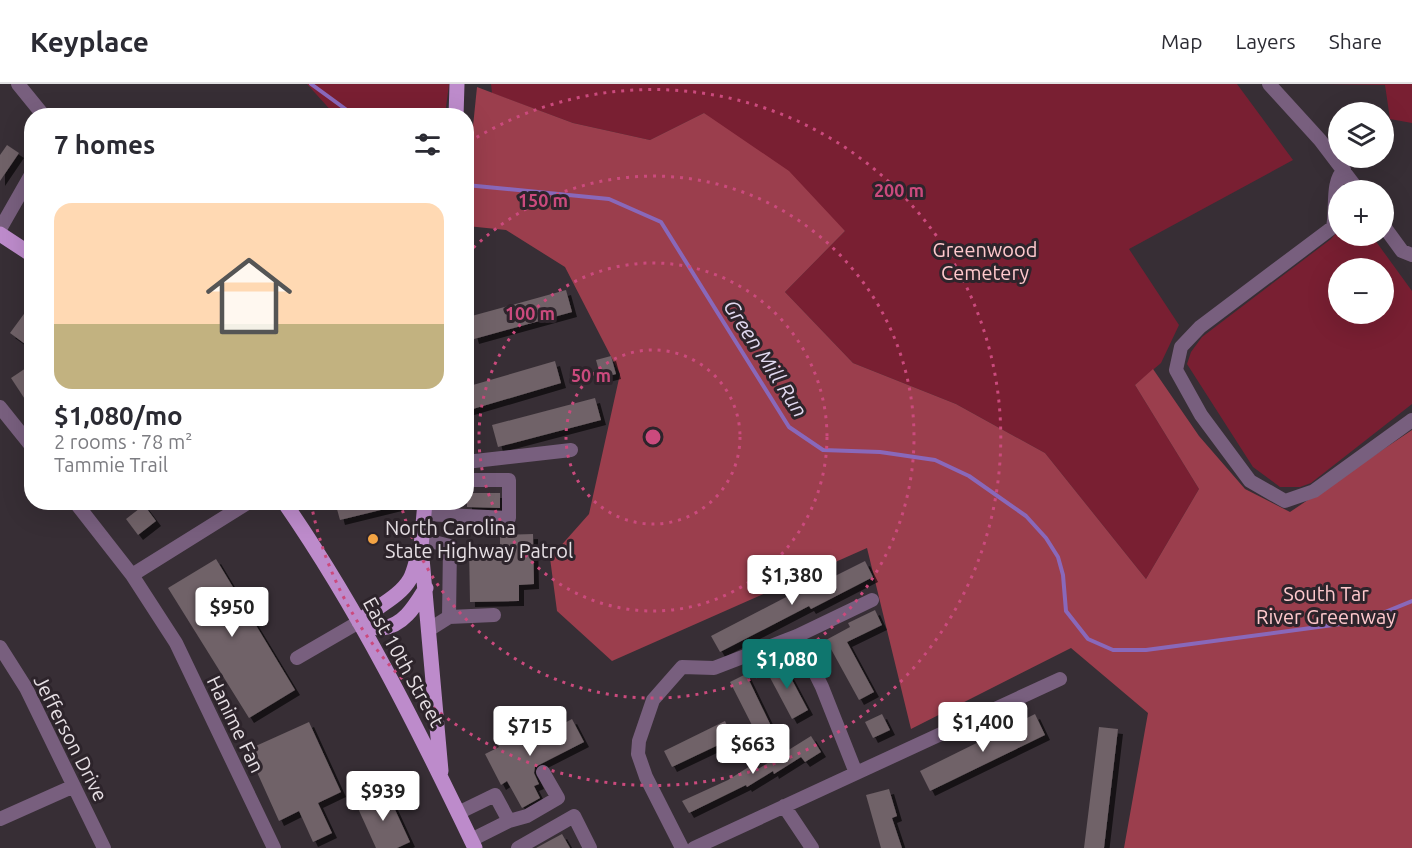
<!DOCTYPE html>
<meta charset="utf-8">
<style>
:root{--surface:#fff;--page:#f2f2f3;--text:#2b2b33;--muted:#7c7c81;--line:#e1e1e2;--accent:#0f766e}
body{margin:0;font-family:Ubuntu,sans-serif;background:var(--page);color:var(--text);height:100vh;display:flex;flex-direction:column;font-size:22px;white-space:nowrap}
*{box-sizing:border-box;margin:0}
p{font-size:20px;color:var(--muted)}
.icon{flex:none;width:33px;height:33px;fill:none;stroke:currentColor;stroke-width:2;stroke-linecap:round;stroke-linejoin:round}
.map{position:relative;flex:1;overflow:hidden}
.sheet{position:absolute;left:24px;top:24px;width:450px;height:402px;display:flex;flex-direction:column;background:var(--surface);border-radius:24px;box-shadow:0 6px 24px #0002}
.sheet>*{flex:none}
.tools{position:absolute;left:1328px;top:18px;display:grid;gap:12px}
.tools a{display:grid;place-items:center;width:66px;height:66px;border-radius:50%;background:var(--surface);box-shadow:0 6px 24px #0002;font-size:30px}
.price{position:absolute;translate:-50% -51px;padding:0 14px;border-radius:6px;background:#fff;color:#222;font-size:20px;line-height:39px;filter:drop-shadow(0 2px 3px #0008)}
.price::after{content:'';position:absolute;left:50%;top:36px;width:18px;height:14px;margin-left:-9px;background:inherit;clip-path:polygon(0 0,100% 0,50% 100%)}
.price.selected{background:var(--accent);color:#fff}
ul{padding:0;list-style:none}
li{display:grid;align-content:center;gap:12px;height:318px;padding:0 30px}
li+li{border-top:2px solid var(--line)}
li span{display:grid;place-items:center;height:186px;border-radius:18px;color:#555}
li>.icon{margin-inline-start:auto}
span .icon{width:108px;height:108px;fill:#fffc;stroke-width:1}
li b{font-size:26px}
h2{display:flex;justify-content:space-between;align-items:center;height:72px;padding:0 30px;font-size:26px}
header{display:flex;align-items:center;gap:36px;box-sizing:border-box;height:84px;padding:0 30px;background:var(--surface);border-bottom:2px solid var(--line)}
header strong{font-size:28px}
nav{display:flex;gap:33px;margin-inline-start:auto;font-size:21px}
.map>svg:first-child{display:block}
.green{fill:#791f32;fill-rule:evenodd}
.forest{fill:#9b3e4d}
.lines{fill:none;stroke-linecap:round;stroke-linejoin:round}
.stream{stroke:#8968ba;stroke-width:4}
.building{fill:#6f6267;filter:url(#shadow)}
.minor{stroke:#785f7e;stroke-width:14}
.major{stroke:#bd8bcb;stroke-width:15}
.ring{fill:none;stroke:#cb4a7d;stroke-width:3;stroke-dasharray:3 6}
.poi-dot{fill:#f4a444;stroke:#2d242b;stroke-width:2}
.labels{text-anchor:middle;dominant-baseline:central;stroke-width:6;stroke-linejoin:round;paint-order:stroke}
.park-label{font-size:20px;fill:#ffc9cd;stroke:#2d242b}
.poi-label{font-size:20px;fill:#e6dfe4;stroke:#2d242b;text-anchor:start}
.street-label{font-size:20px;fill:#e6dfe4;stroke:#2d242b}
.water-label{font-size:21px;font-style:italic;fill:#e0d8ef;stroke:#2d242b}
.centre{fill:#cb4a7d;stroke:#2d242b;stroke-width:3}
.ring-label{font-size:18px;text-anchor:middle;font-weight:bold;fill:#cb4a7d;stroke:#2d242b;stroke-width:6;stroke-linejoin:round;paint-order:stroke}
</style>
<header>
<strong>Keyplace</strong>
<nav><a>Map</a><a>Layers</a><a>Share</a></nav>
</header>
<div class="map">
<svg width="1412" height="764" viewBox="0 0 1412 764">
<defs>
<filter id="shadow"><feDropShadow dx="5" dy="5" stdDeviation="0" flood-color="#0009"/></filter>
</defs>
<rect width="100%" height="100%" fill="#372e35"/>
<path class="green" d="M307,0H449L445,31H335Z
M491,0H1237L1293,76L1129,165L1179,241L1161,279L1135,301L1199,405L1146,495L1045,369L956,320L853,279L785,208L845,147L704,29L650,56L573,39L492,9Z
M1324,0H1412V39L1390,35L1385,1Z
M1338,147V152H1372L1412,207V320L1311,399L1300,403H1280L1253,383L1187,280L1191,268L1202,253L1331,155ZM1338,184H1383V230H1338Z"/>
<path class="forest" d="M477,3L573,39L650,56L704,29L789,87L845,147L785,208L853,279L956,320L1045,369L1146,495L1199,405L1135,301L1153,285L1199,352L1245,405L1290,428L1412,346V764H1124L1148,629L1071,564L911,645L867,464L612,577L557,527L550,474L589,430L620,290L565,183L506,146L467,142V101Z"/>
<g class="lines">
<path class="stream" d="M311,0L355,32
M466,101L609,115L661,138L789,343L823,366L880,368L935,376L969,392L1026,432L1046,454L1058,473L1063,491L1066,527L1088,555L1113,566H1146L1363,537L1412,517"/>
</g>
<path class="building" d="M7,61L19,69L0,97V71Z
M566,206L572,228L474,255L468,233Z
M32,219V265L10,249Z
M611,272L616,290L601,294L596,276Z
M555,277L561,299L466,327V303Z
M26,284L32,293V326L11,294Z
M595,314L601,336L498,363L492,341Z
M467,409H500V424L467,423Z
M335,418H397V422L340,436Z
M144,421L156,437L138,451L126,435Z
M533,450L534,500L519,501V517L470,518L469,463H500V451Z
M216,475L295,606L249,634L168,504Z
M865,477L873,493L811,525L809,522L720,568L711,552L790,511L791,514Z
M875,526L882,541L847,558L874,608L859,616L826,556L850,543L848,539Z
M782,577L808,626L792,635L766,586Z
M746,590L772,644L757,651L730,598Z
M882,630L890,646L873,654L865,638Z
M1035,630L1045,651L930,707L920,687Z
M572,635L584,658L535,683L534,689L539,700L534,702L540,714L522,724L507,697L501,701L485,670L499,663L494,654L505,648L508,653L521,646L525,652L543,642L546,649Z
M725,637L733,654L672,683L664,667Z
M309,638L341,708L318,719L332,749L313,758L299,727L279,737L247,666Z
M1099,643L1118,645L1104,764H1084Z
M811,652L821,668L805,678L801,673L774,690L773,687L747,703L746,701L689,729L682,717L728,696L755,679L758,685Z
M889,705L897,732L892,734L902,764H881L866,711Z
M386,706L410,758L397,764H376L356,720Z
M562,750L570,764H536L547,758Z"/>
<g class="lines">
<path class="minor" d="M18,0L44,32
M1269,0L1320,56L1358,106
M1344,86C1331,97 1337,126 1333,143L1200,243L1181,263L1176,286L1201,331L1250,397L1285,417L1314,407L1412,336
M1383,141L1402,167L1412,171
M0,145L32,89
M0,323L32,363
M466,378L571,366
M75,418L132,491L176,559L274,764
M424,430L509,434V396H466
M422,455L450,462L449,533
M132,491L249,418
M430,545L449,533L494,531
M797,552L822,603L856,689
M0,563L26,604L104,764
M297,574L359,538
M784,722L812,764
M458,729L495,711L509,737L471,756
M0,735L74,702
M509,737L527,732L558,714L543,688
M518,764L574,732L590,764
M682,764L646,693L638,670L639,657L653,616L682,583L714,584L797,552L872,516
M694,764L1060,595"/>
<path class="major" d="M456,32L457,0
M0,150L32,171
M284,418C359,526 418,645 475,764
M425,418L421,463L441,687
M359,538C375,523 399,514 410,495C414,488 416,477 419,468
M359,538C366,540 375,545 382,544C404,542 416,520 426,504"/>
</g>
<g class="ring">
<circle cx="653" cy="353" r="87"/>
<circle cx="653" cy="353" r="174"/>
<path d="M467 170A261 261 0 1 1 401 421"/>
<path d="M469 58A348 348 0 1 1 311 419"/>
</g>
<circle class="poi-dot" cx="373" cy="455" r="6"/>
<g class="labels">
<g class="park-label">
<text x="985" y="165">Greenwood<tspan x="985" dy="23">Cemetery</tspan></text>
<text x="1326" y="509">South Tar<tspan x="1326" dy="23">River Greenway</tspan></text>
</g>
<g class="poi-label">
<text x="385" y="443">North Carolina<tspan x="385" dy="23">State Highway Patrol</tspan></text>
</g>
<g class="street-label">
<text transform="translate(404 578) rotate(61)">East 10th Street</text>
<text transform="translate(236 640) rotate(64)">Hanime Fan</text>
<text transform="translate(71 654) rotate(63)">Jefferson Drive</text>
</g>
<g class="water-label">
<text transform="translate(766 274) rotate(57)">Green Mill Run</text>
</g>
</g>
<circle cx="653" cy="353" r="9" class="centre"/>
<g class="ring-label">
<text x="899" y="113">200 m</text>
<text x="543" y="123">150 m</text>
<text x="530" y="236">100 m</text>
<text x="591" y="298">50 m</text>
</g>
</svg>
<div class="tools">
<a><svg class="icon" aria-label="layers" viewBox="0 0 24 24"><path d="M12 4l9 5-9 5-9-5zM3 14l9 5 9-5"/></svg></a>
<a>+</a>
<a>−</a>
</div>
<b class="price" style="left:792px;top:522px">$1,380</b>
<b class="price" style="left:232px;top:554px">$950</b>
<b class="price selected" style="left:787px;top:606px">$1,080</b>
<b class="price" style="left:983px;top:669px">$1,400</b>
<b class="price" style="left:530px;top:673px">$715</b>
<b class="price" style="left:753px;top:691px">$663</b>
<b class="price" style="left:383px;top:738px">$939</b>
<section class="sheet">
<h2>7 homes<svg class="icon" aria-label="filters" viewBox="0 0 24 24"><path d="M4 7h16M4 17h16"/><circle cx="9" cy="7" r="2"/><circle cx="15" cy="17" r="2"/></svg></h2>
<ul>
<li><span style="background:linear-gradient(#ffd9b3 65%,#c2b280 0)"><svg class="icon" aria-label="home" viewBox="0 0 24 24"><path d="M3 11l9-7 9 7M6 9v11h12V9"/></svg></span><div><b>$1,080/mo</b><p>2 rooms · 78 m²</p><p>Tammie Trail</p></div></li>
</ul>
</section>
</div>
